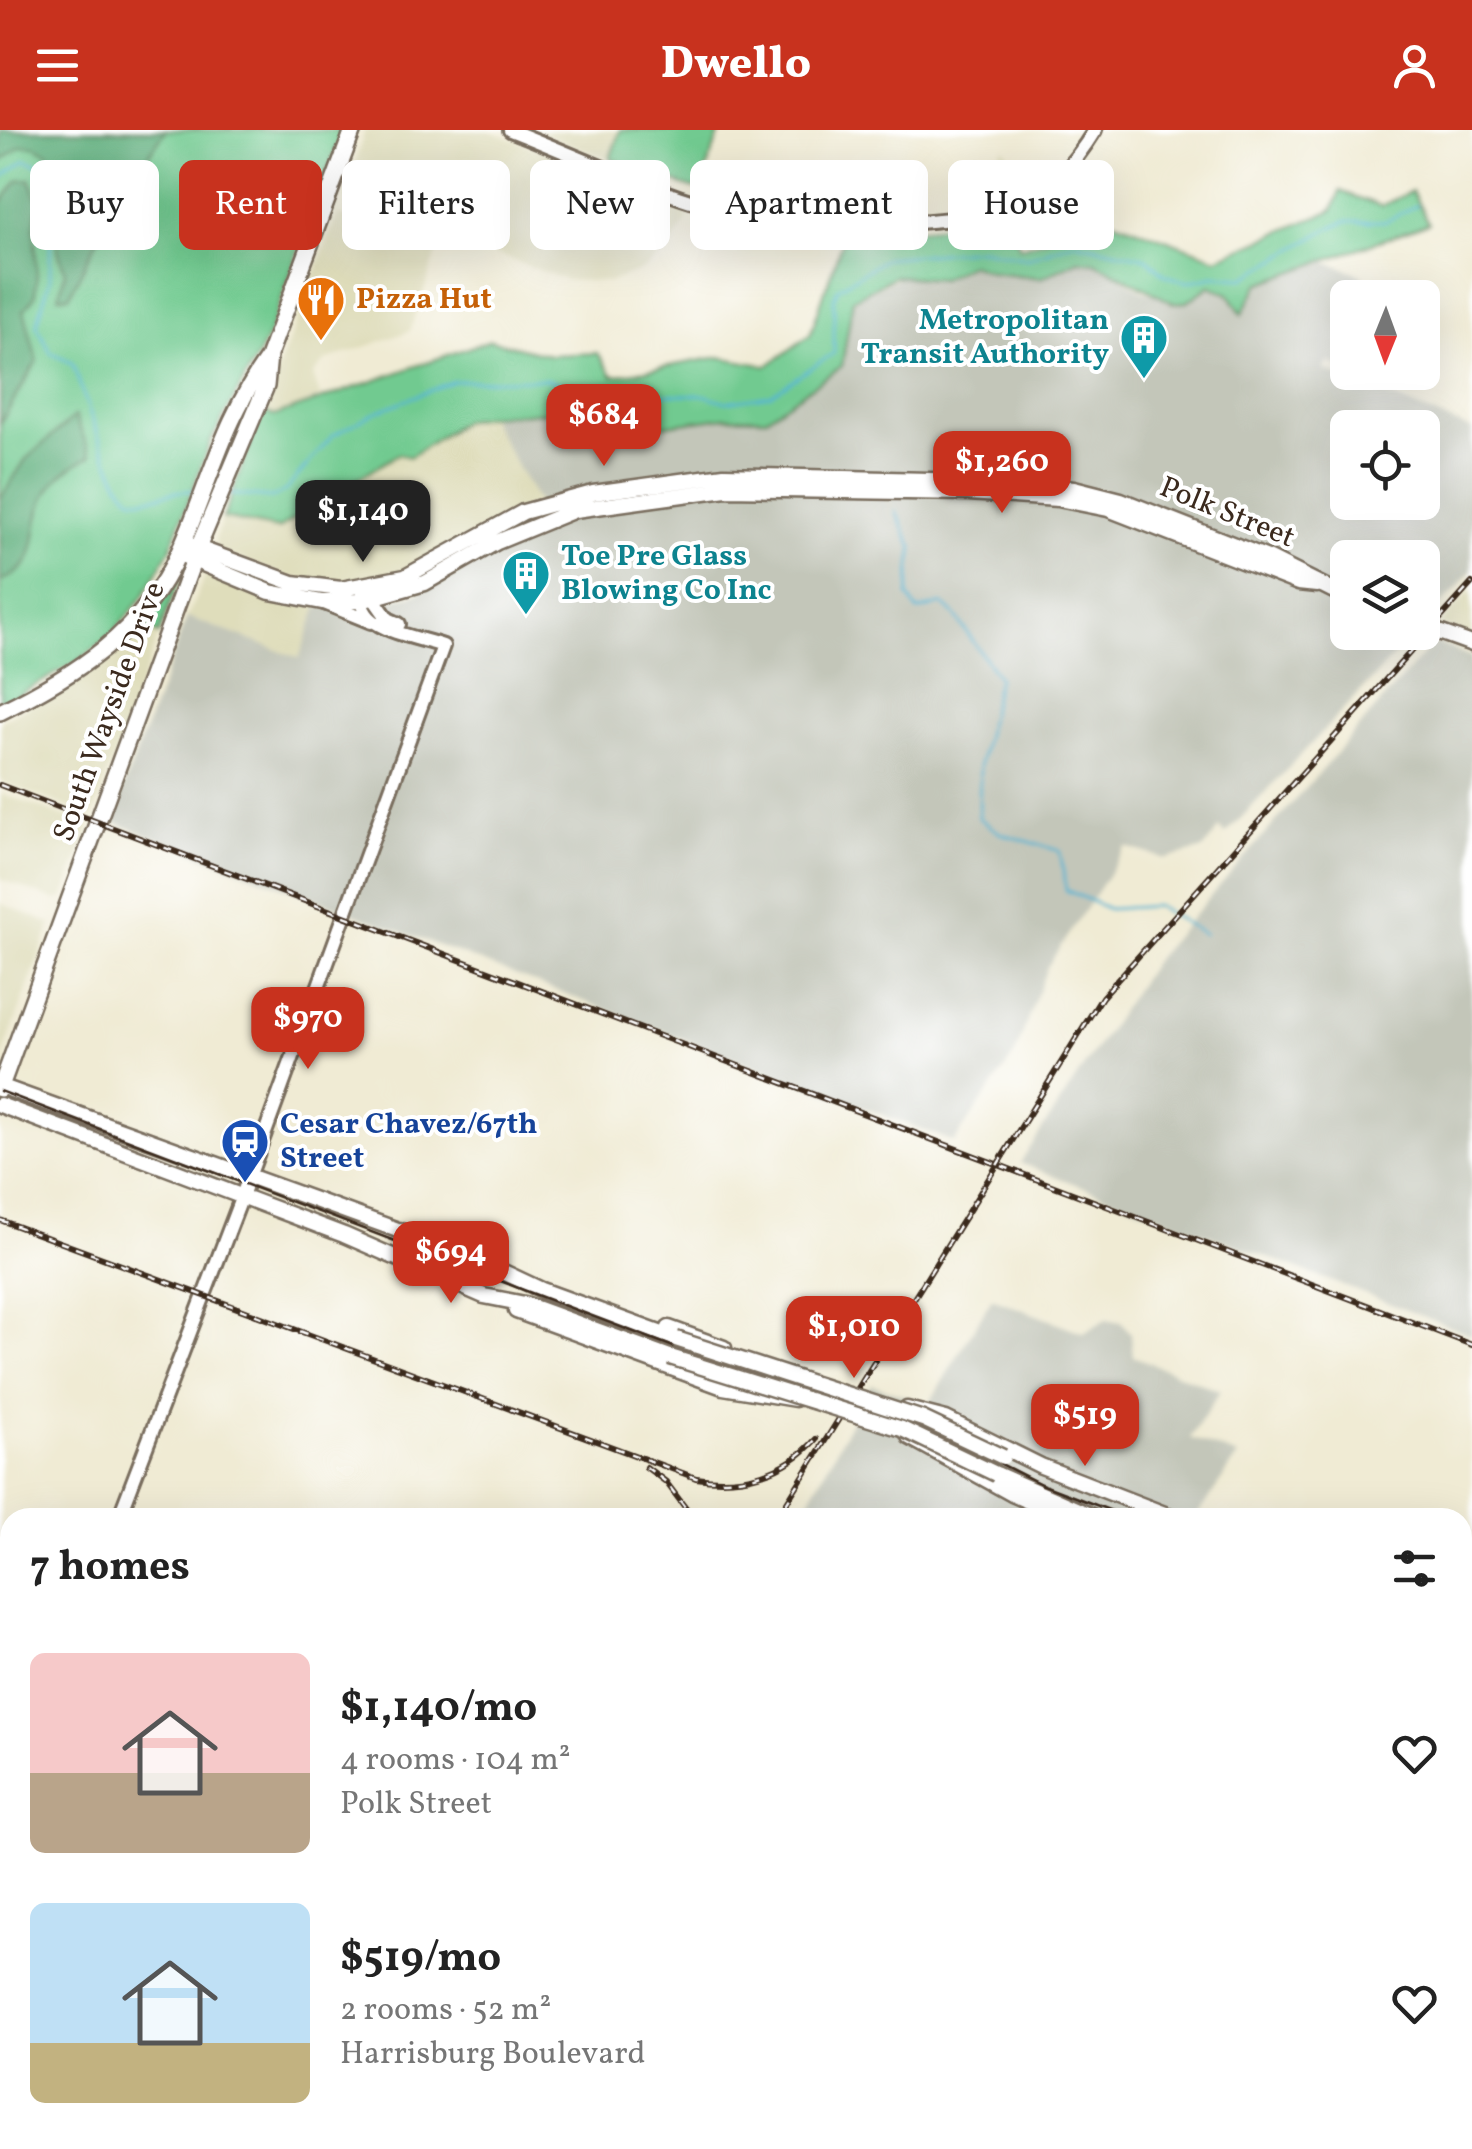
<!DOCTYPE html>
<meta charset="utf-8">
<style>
:root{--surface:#fff;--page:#f2f2f2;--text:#222;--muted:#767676;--accent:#c8321e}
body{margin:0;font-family:Vollkorn,serif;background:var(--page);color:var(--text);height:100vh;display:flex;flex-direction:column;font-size:38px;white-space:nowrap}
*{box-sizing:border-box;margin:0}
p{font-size:32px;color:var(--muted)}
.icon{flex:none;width:55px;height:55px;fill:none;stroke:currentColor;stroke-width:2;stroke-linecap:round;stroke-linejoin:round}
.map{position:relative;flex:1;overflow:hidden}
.side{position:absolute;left:0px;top:1378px;width:1472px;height:642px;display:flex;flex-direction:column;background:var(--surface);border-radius:30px 30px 0 0;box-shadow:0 10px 40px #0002}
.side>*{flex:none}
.guide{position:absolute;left:30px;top:30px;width:1412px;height:90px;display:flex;gap:20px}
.needle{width:65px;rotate:181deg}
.controls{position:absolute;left:1330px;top:150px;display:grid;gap:20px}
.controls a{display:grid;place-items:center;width:110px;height:110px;border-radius:15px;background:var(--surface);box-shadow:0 10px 40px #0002;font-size:50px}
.price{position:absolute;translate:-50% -85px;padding:0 22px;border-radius:20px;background:var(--accent);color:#fff;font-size:32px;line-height:65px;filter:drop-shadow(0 2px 5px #0008)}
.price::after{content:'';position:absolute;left:50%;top:60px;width:30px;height:22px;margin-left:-15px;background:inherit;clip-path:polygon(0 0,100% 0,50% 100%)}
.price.selected{background:#222;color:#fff}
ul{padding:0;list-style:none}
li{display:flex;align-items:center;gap:30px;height:250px;padding:0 30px}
li span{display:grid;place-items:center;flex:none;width:280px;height:200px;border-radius:15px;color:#555}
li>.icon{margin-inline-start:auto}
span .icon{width:120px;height:120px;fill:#fffc;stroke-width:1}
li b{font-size:42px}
h2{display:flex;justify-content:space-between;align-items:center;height:120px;padding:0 30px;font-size:42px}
.pill{padding:0 35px;border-radius:15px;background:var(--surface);box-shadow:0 10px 40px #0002;font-size:35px;line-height:90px}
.pill.selected{background:var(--accent);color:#fff}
header{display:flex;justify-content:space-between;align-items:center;height:130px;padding:0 30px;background:var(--accent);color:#fff;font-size:45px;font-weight:800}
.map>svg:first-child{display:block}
.built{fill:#dfddbb}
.industrial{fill:#c3c6b9;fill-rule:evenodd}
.green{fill:#71ca90;stroke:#567a57;stroke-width:2.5}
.forest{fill:#5cae7a;stroke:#4c6c4c;stroke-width:2.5}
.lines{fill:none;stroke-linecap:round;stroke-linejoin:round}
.stream{stroke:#55b5d3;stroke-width:2.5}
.tertiary-casing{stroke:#7a6e5e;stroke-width:18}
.secondary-casing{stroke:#7a6e5e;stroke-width:19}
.primary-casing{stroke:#7a6e5e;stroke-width:20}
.tertiary{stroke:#fff;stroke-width:12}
.secondary{stroke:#fff;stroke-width:14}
.primary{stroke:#fff;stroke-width:15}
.tram{stroke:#3b2a1e;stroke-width:2.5}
.rail-casing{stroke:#3b2a1e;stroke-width:6}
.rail{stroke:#fff;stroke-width:2.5;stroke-dasharray:8;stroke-linecap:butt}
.secondary-bridge-casing{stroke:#7a6e5e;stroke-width:19;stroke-linecap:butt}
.secondary-bridge{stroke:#fff;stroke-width:14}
.labels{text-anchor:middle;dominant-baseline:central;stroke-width:8;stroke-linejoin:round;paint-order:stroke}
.food-label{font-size:30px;font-weight:bold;fill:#c56008;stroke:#fff;text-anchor:start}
.culture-label{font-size:30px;font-weight:bold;fill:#0d838f;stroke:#fff;text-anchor:end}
.street-label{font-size:30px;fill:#3b2a1e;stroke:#fff}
.transit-label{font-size:30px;font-weight:bold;fill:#164399;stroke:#fff;text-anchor:start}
</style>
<header><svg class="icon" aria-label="menu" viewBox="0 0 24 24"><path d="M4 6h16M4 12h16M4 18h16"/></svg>Dwello<svg class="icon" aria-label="person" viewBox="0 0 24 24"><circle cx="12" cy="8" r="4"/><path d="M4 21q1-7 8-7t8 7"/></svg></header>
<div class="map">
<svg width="1472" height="2019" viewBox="0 0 1472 2019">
<rect width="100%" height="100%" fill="#fff"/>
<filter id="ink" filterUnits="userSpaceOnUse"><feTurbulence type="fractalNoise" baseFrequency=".01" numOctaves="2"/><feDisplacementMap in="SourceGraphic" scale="20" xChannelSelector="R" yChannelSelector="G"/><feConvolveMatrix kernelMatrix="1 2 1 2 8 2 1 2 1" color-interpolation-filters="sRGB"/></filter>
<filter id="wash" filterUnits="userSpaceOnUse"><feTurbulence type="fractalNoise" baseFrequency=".0048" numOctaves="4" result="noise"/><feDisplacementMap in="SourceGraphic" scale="40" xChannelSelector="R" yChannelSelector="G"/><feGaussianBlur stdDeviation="2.25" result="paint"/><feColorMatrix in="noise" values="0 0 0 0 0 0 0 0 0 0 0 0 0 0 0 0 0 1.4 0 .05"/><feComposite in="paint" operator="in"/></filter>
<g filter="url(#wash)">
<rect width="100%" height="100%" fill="#f0ebd4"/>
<path class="built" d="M365,0H487L683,74L688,88L671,118L643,140L609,152L567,150L344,69Z
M533,0H620L610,29Z
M1003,17L1012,28L1064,31L1035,60L1002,75L972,80L971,64L986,63Z
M338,84L438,120L410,201L325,231L313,245L320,267L274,286L262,281Z
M488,286L538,372L399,444L339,454L290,447L217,420L215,410L223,388L278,399L398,323L450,302L463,291Z
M206,444L318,477L299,529L187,487Z
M1472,459V506L1441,494Z
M139,496L159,504L92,686L0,651V591L84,547Z
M0,663L90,696L63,768L55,770L0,749Z
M0,773L51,794L0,933Z"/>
<path class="industrial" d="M1320,129L1363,145L1360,153L1395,167L1348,168L1347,240L1328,232L1324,240L1472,300V441L1423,496L1422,428H1348V502L1416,503L1226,704L1219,698L1204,719L1166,729L1126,717L1047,837L1015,924L954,1012L111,691L187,487L299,528L318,477L365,476L416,464L550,393L488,286L546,282L588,291L630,292L638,298L725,287L766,288L842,236L853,169L906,144L958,142L970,134L992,142L1053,143L1078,130L1095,132L1145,162L1187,172L1210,156L1229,164ZM1348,298H1422V372H1348Z
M1434,512L1472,527V1205L1020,1033L1156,828Z
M992,1168L1084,1203L1106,1189L1121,1192L1131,1203L1133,1226L1220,1261L1190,1308L1238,1326L1196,1387L801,1385L871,1254L929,1274Z
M414,2010H955L979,2019H408Z"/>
<path class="green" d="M0,0H343L267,209L211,311L170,420L143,467L111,506L79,531L0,575Z
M620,0H721L700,57L694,59L610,29Z
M1340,61L1381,76L1412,61L1429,93L1259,154L1242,184L1229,164L1210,156L1187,172L1173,173L1095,132L1078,130L1041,148L992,142L970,134L941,149L895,146L853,169L842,236L766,288L725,287L638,299L630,292L588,291L546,282L488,286L463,291L410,327L398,324L278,399L223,388L262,281L274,286L490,210L549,225L598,223L613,246L719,227L767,236L810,205L844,105L1008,91L1020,117L1049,108L1080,78L1217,128L1333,80Z
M178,440L182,442L159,504L139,496Z"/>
<path class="forest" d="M0,0H166L117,71L69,166H59L65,142L57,117L65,49L48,23L34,16H21L0,33Z
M30,49L39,72L34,97L37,145L35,166L24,180L37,231L0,294V75L18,50Z
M75,286L91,326C69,337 51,350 42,374C30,404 43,437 0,451V369L26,329Z"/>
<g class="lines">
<path class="stream" d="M0,49L25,30L39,35L51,56L50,149L37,195L51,223L72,233C81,255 114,363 133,368C150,372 174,358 195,361
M228,364L272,368L286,360L332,306L376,282L454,251L545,249L599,263L704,265L726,272L770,265L834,223V169L838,158L886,128L981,119L1027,128L1074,112L1147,128L1165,145L1188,152L1214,146L1244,148L1330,98L1346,91H1386L1417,75
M896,382L913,417L908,466L918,481L942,474L954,484L998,547L980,633L979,688L1000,703L1060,721L1066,760L1109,779L1156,776L1204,804"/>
</g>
</g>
<g filter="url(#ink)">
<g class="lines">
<g class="tertiary-casing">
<path id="tertiary" d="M510,0C600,35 693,82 790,95C832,100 876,95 918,92C1006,85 1046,79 1095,0
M369,462L388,489L399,494
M324,473L371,492
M119,1388L242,1066L443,516C417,506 355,501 362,463
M0,1634L10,1637
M0,1697L10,1671
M980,2010L1004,2019"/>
</g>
<g class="secondary-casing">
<path id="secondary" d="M190,415L293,453L341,459L405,447L523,382L593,363L724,345L1013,352L1074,358L1121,370L1270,429L1348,468
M184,426L270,462L322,472L361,471L425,453L497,412L575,380L726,359L968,363L1058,369L1108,379L1298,453L1317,455
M1422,496L1472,514
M0,956L467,1125L542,1160L676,1209
M0,975L344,1105L484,1166L525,1174L670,1227
M516,1181L723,1257L795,1269
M669,1198L724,1218
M825,1263L859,1276L886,1279
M907,1279L946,1289L1041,1336L1175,1388
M909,1307L1012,1364L1067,1388
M996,1344L1096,1388
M1462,1494L1472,1497
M1462,1515L1472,1518"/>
</g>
<g class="primary-casing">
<path id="primary" d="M0,582C75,545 143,503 179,422C211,352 221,294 268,228
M0,959L198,418L266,256L269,225L353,0"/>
</g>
<use href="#tertiary" class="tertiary"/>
<use href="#secondary" class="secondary"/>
<use href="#primary" class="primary"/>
<path class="tram" d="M0,961L695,1225L939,1303L1041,1354L1130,1388
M1462,1507L1472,1511"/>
<g class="rail-casing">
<path id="rail" d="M0,655L1472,1215
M0,1090L696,1348C741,1355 785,1344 816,1309
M646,1337L666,1352L693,1388
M777,1388L1102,867L1472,453
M385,2019L391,2010"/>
</g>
<use href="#rail" class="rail"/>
<g class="secondary-bridge-casing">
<path id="secondary-bridge" d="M676,1209L923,1289L1003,1327
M670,1227L902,1299L996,1344"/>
</g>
<use href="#secondary-bridge" class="secondary-bridge"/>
</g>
</g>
<defs>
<g id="restaurant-pin" transform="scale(2.5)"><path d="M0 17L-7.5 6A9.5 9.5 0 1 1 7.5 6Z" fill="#e8710a" stroke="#fff"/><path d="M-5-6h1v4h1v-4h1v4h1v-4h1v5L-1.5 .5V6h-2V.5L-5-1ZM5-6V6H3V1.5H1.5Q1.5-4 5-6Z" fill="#fff"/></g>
<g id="building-pin" transform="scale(2.5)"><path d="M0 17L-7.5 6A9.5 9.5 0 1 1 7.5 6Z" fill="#0f9aa8" stroke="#fff"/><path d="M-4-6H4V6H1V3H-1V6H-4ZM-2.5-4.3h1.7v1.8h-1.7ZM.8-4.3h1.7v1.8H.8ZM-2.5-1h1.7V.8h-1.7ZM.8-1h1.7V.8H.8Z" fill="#fff"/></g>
<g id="station-pin" transform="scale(2.5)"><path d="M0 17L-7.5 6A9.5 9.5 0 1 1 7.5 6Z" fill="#1a4fb4" stroke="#fff"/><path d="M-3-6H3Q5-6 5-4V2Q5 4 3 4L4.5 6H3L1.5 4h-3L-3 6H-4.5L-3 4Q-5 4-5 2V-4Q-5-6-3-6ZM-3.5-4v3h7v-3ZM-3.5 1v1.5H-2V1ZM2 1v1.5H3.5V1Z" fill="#fff"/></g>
</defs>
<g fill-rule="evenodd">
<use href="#restaurant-pin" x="321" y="170"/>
<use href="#building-pin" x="1144" y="208"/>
<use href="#building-pin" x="526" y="444"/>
<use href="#station-pin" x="245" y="1012"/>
</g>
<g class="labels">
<g class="food-label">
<text x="356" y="170">Pizza Hut</text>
</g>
<g class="culture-label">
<text x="1109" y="191">Metropolitan<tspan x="1109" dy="34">Transit Authority</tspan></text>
<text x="561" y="427" text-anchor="start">Toe Pre Glass<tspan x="561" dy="34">Blowing Co Inc</tspan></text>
</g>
<g class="street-label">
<text transform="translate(1227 383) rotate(22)">Polk Street</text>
<text transform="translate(110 582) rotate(-70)">South Wayside Drive</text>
</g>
<g class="transit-label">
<text x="280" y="995">Cesar Chavez/67th<tspan x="280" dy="34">Street</tspan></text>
</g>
</g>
</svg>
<div class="controls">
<a><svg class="needle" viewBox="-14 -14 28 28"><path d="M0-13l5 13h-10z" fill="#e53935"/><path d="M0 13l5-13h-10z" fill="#767676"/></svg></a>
<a><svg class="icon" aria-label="locate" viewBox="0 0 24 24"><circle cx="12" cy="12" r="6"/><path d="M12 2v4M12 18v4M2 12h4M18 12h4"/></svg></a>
<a><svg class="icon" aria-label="layers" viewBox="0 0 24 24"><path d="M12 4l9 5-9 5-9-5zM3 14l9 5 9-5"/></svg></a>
</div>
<b class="price" style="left:604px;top:339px">$684</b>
<b class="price" style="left:1002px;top:386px">$1,260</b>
<b class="price selected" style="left:363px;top:435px">$1,140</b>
<b class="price" style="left:308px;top:942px">$970</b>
<b class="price" style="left:451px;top:1176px">$694</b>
<b class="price" style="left:854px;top:1251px">$1,010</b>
<b class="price" style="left:1085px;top:1339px">$519</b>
<div class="guide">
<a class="pill">Buy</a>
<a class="pill selected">Rent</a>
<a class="pill">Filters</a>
<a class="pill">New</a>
<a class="pill">Apartment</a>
<a class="pill">House</a>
</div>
<section class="side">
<h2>7 homes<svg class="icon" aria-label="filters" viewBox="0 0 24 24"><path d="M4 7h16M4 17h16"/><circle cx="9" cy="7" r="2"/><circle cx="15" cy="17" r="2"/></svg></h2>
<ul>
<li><span style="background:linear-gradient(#f6c9c9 60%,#b9a48a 0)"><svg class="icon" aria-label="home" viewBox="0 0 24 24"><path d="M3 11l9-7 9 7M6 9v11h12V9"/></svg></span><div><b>$1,140/mo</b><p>4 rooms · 104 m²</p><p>Polk Street</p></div><svg class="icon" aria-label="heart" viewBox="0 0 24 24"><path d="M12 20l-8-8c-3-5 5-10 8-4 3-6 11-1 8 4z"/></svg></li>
<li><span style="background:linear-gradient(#bfe0f5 70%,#c2b280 0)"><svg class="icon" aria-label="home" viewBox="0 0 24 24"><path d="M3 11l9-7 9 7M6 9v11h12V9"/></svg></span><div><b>$519/mo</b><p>2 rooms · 52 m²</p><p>Harrisburg Boulevard</p></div><svg class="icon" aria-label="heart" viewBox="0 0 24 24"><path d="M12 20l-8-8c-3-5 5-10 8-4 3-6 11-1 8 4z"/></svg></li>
</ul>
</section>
</div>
